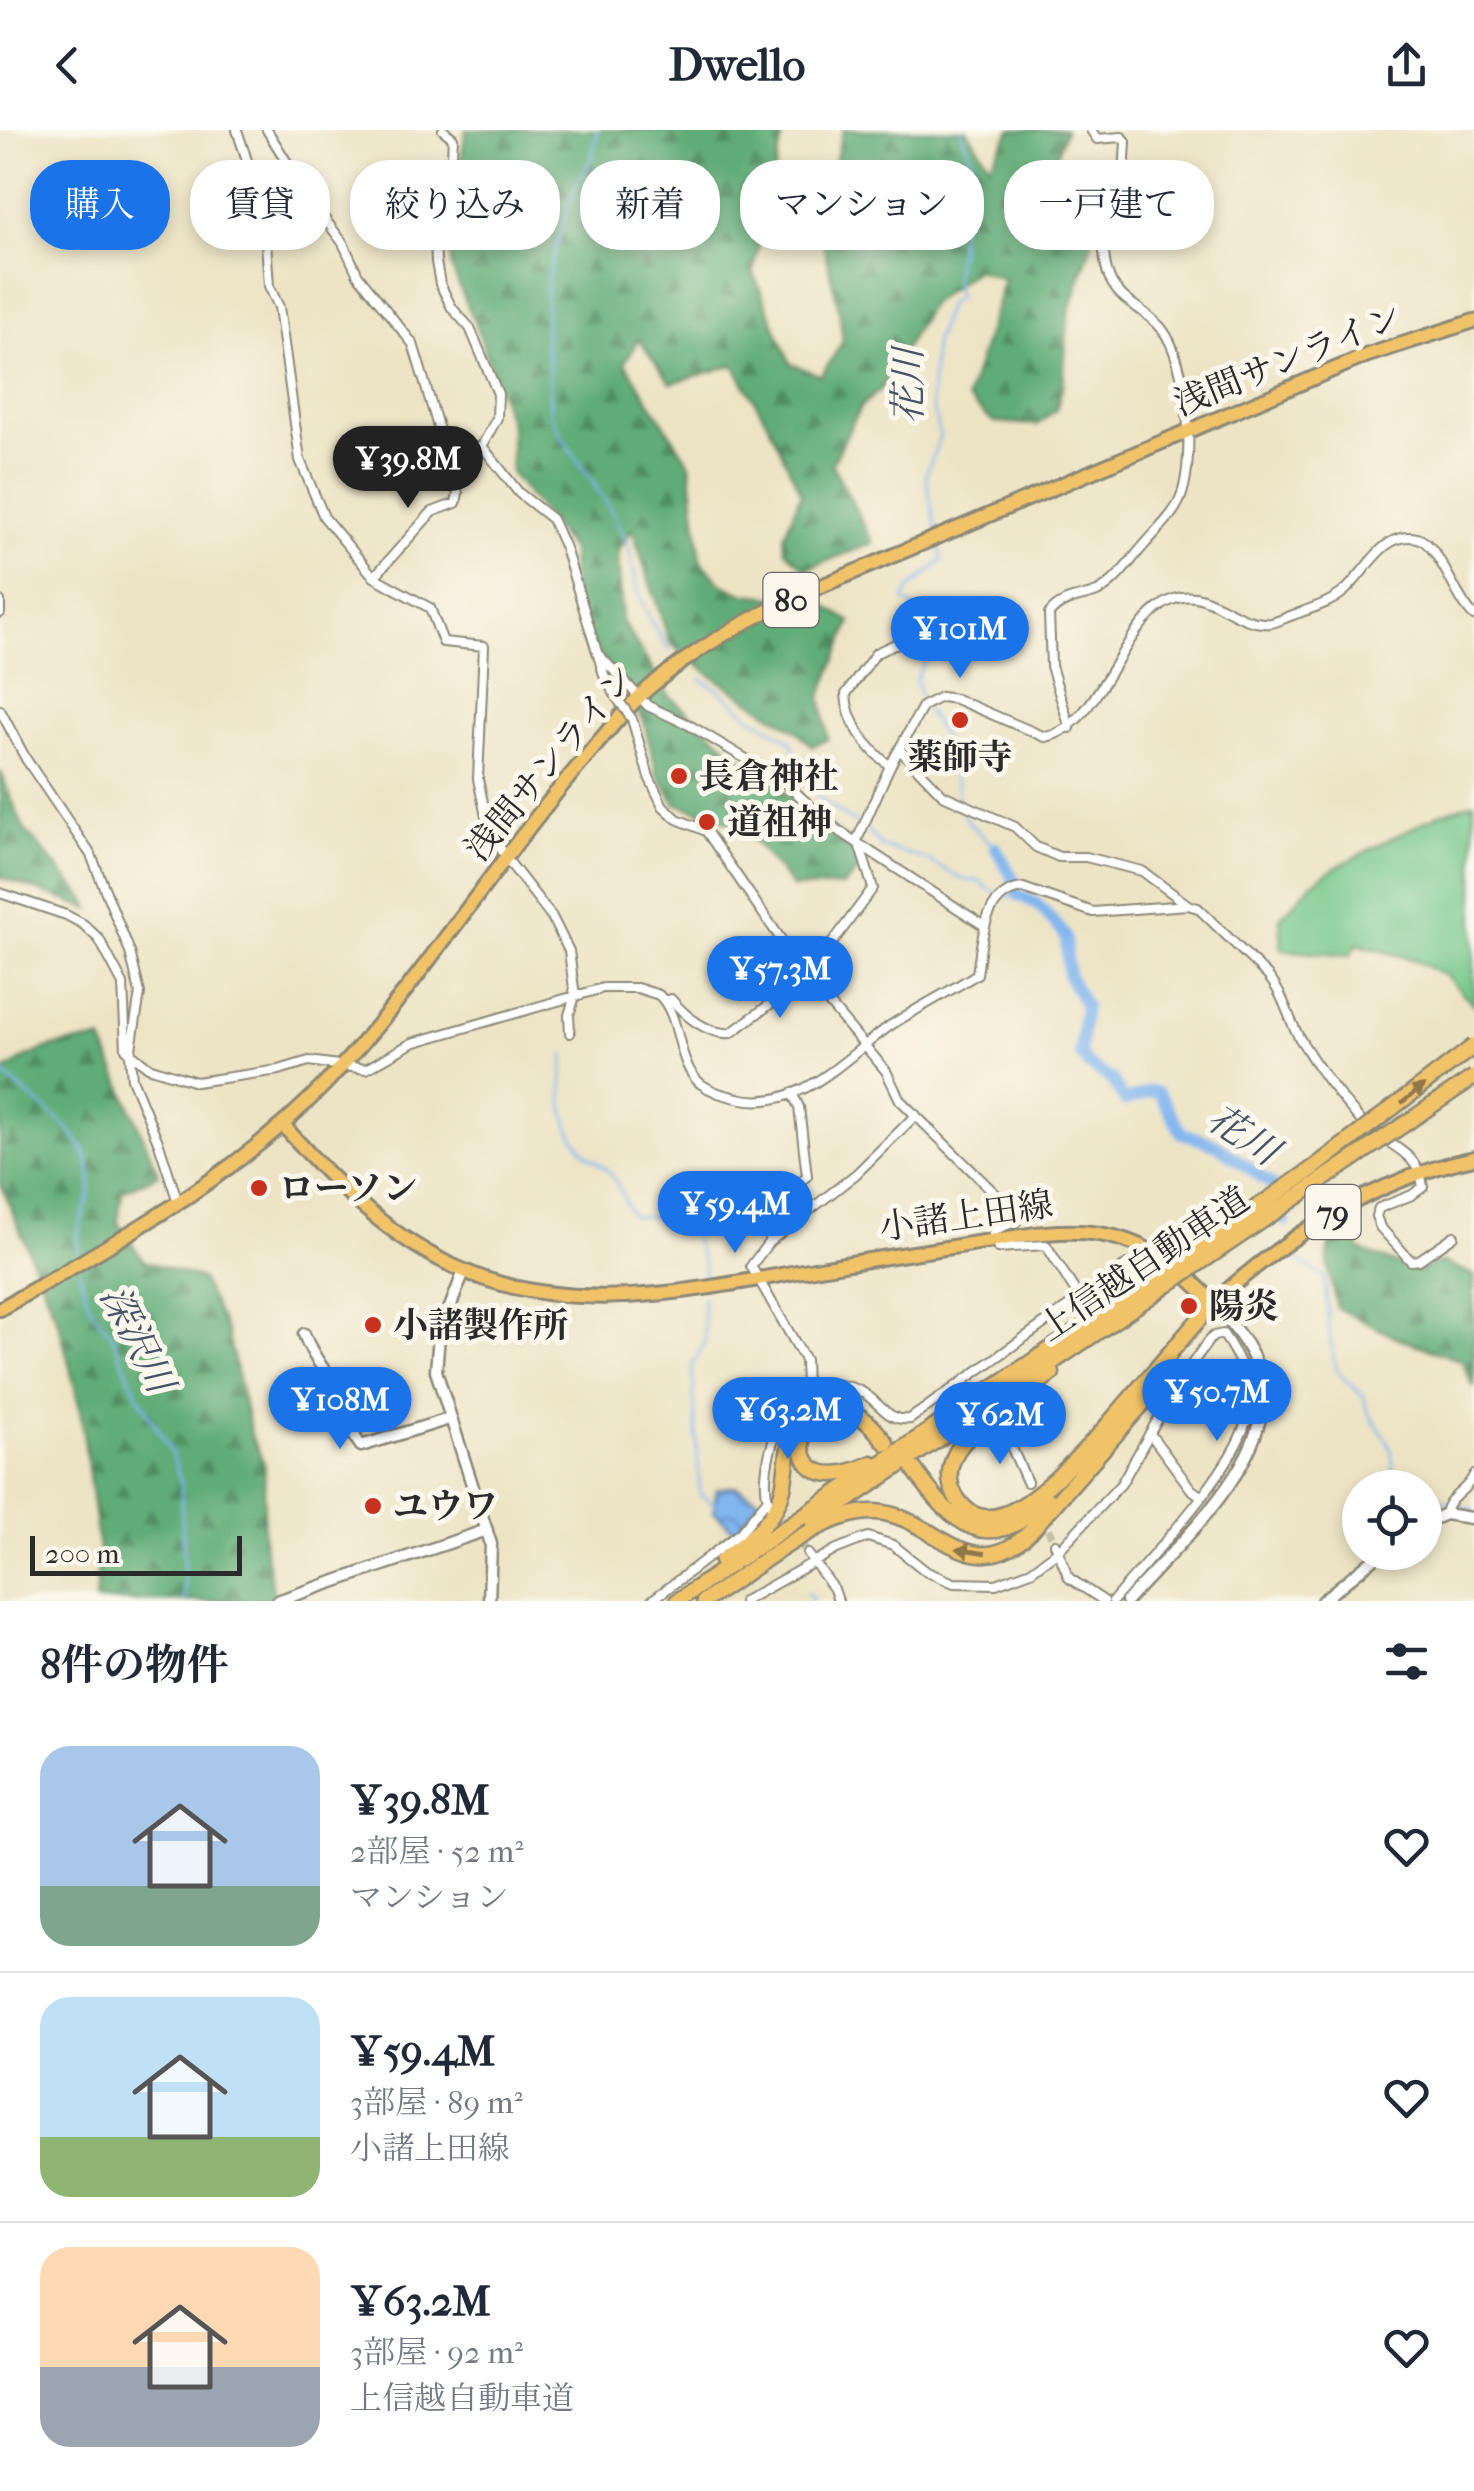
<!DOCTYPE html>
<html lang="ja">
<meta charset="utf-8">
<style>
:root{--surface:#fff;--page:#f6f6f7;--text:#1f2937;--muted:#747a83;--line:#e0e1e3;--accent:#1a73e8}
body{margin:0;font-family:"IM FELL French Canon","Noto Serif JP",serif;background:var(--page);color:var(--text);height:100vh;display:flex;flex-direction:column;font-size:38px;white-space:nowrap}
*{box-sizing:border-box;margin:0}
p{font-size:32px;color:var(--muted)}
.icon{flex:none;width:55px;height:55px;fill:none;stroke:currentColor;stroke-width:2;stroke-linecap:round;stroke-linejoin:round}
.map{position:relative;height:1471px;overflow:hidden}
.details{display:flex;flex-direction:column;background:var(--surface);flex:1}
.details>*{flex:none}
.hud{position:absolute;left:30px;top:30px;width:1415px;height:90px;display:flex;gap:20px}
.tools{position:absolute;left:1342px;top:1340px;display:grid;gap:20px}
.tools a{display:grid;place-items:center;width:100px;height:100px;border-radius:50%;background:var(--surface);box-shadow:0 5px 15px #0003;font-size:50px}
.scale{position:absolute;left:30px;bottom:25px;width:212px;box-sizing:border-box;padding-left:10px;border:5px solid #2b2b2b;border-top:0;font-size:28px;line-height:35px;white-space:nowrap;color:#2b2b2b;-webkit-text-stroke:8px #fbf7ec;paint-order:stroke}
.price{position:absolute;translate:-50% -85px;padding:0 22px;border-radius:35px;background:var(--accent);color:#fff;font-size:32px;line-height:65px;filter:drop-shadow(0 2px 5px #0008)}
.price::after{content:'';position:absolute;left:50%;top:60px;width:30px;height:22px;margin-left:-15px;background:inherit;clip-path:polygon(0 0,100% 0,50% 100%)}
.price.active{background:#222;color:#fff}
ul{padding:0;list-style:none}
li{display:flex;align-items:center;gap:30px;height:250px;padding:0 40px}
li+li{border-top:2px solid var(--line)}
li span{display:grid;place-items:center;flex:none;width:280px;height:200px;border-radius:30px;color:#555}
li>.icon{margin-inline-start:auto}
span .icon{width:120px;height:120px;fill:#fffc;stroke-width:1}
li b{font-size:42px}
h2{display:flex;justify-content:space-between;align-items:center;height:120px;padding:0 40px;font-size:42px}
.chip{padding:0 35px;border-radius:40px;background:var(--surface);box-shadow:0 5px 15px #0003;font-size:35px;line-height:90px}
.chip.active{background:var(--accent);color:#fff}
header{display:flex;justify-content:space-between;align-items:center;height:130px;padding:0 40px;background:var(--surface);font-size:45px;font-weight:700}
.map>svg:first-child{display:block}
.forest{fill:url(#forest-firs);stroke:#456c50;stroke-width:2.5}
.park{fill:#74c78a;stroke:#50795a;stroke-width:2.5}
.water{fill:url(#water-waves);stroke:#56708d;stroke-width:2.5}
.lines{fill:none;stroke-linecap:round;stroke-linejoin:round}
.stream{stroke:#81b6ef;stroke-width:2.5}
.river{stroke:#81b6ef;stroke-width:12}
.minor-tunnel{stroke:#c6bfa6;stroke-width:8;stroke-dasharray:8 4;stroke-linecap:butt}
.minor-casing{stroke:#8c8878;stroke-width:12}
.tertiary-casing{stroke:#8c8878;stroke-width:15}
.primary-casing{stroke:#8c8878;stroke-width:18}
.motorway-casing{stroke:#8c8878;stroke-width:19}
.minor{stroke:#fff;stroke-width:8}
.tertiary{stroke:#fff;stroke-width:10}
.primary{stroke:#f1c369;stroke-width:12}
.motorway{stroke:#f1c369;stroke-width:14}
.minor-bridge-casing{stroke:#8c8878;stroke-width:12;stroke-linecap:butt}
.motorway-bridge-casing{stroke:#8c8878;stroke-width:19;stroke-linecap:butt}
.minor-bridge{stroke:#fff;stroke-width:8}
.motorway-bridge{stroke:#f1c369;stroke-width:14}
.oneway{fill:#8e774a}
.poi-dot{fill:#c8321e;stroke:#fbf7ec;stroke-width:4}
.labels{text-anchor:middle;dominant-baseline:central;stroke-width:10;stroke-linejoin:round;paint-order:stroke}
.shield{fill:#fbf7ec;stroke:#696865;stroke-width:2.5}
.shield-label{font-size:32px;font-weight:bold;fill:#2b2b2b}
.street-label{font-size:35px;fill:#2b2b2b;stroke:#fbf7ec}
.poi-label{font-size:35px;font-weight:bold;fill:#2b2b2b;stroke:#fbf7ec;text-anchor:start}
.water-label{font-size:38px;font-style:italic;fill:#455566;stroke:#fbf7ec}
</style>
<header><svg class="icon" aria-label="back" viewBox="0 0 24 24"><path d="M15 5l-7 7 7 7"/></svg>Dwello<svg class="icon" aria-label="share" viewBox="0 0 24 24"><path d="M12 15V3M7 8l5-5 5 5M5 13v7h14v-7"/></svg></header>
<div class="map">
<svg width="1474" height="1471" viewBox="0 0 1474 1471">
<defs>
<pattern id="forest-firs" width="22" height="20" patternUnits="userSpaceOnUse" patternTransform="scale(2.5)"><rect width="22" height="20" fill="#5fac76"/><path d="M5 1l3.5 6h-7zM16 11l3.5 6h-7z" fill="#4f8c61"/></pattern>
<pattern id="water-waves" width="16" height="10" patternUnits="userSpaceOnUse" patternTransform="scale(2.5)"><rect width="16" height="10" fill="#81b6ef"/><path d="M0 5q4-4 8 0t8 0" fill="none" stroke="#6a94c2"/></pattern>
</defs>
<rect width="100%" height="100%" fill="#fbf7ec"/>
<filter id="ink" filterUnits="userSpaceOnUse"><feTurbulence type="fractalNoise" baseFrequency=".01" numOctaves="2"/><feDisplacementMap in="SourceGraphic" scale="20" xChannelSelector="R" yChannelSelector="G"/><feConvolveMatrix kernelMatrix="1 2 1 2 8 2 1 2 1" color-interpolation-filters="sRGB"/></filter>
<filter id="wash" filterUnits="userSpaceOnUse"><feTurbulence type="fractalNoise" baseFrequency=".0048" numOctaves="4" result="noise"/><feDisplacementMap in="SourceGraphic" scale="40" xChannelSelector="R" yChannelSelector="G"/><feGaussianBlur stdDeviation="2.25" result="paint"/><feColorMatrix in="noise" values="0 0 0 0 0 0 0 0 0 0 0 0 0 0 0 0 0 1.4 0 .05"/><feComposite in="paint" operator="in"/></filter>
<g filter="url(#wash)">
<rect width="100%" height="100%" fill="#ede4c5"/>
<path class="forest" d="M466,0H784L753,142L790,233L821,246L843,211L839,179L819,97L843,0H967L990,35L1011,0H1065L1049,48L1068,82L1094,106L1068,186L1063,255L1056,280L1037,295L993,292L967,268L1004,149L976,139L931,173L880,260L861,276L832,334L873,413L806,439L785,420L784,406L801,363L768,293L734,235L671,253L638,209L625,233L690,334L701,431L722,454L745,464L820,472L851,492L821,566L828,609L812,616L797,601L715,548L670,513L632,399L618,422L622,491L669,566L729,618L857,718L858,741L843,756L793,758L743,697L675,673L657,643L644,592L574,486L571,420L511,343V296L480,206L452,139L448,104Z
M0,641L24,699L85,769L90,779L0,747Z
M102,910L159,1044L122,1061L118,1093L144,1131L201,1149L227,1202L252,1308L265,1335L263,1410L275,1471H95L99,1419L80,1279L60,1197L0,1052V942C12,939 18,931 29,926C53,914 75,912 102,910Z
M1347,1093L1360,1120L1415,1141L1443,1132L1474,1145V1258L1462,1231L1396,1207L1337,1178C1330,1146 1317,1116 1347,1093Z"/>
<path class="park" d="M1474,672V875L1446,846L1411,829L1357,814L1349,826L1282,820L1280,788L1314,752L1338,736L1441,683Z"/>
<path class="water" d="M735,1356L761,1370L735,1401L714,1382L716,1359Z"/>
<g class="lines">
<path class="stream" d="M598,0L592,27L570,68L547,151L545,215L549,229L550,282L562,307L607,373L628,414L638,461L650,490L670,521
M937,404L926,345L940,306L931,273L934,214L948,173L958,167L954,148L959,120L960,87L974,36L961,0
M700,549L721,561L747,584L791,611L803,650L828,675L859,695
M922,573L916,549L929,523L914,476L904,471L909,459L942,431L939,412
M926,580C949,614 953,629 959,669
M960,677L968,692L996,718
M866,699L881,716L927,730L966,751L977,750L994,762L1011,767L1018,765
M565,924C561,960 559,994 585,1022C592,1030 604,1035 610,1043C620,1054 624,1073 632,1086L659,1087L692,1103L704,1135V1151
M0,939C31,976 90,995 91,1051C91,1070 81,1086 78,1104C77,1112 79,1121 79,1128
M1297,1130L1324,1146C1328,1169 1328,1226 1340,1244C1346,1253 1356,1259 1364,1266C1366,1289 1382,1297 1390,1317C1396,1332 1389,1344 1397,1358
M79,1141L91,1179L112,1205L135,1260L170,1320L181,1351L185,1471
M703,1168L705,1212L692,1236L700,1364L716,1375
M1425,1366L1474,1380
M808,1463L813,1471"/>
<path class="river" d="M996,718L1014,750L1018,765L1036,773L1063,802L1066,809L1068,845L1085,876L1080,923L1087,934L1111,949L1125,971L1152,961L1159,963L1182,1003L1217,1015L1272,1055L1279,1067L1285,1091"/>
</g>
</g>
<g filter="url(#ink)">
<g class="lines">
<path class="minor-tunnel" d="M998,1283L1007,1307
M773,1378L808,1424
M1043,1388L1055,1414"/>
<g class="minor-casing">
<path id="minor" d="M237,0L264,82L269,156L279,177L300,330L324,387L374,447L430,478L443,512L484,516L478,649L488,696L506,728L552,787L569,821L575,866L569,885L570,903
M267,0L309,68L343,113L358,145L413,214L458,363L456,373L432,382L374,447
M443,0L453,8L450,60L435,108L436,132L440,154L452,178L470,198L498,264L497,288L482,316L447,322
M264,82L309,68
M482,316L519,363L552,389L565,418L605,548L619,571
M0,471V483
M597,523L648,576L689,595L783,651L836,699L983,795
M0,580L26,629L91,725L130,822L140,863L130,925L132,949L159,1014L178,1072
M632,589L649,647L663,676L677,689L706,701L807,847L886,941L900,970L1014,1082L1017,1091L997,1099L993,1104L998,1118L1046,1115L1080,1169
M1070,598L1051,536L1049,484C1063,467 1079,469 1097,462C1116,453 1132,428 1146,413C1158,399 1177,382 1182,364C1195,323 1188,233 1162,199C1148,181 1123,173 1112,153C1102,136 1105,112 1099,93L1120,74L1123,66L1126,11L1122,7L1097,9L1091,0
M900,620L943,665L1015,697L1036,717L1059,727H1086L1142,741L1188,775
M890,636C868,619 847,593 846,564L876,523L902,511
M857,710L890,636L923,576L941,567L956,569L1045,607C1098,598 1119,501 1164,474C1205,448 1231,497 1271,493C1278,492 1286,487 1293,485C1309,479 1328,474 1342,463C1365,446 1381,400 1417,408C1439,413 1455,469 1474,486
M0,763L66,785L83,794L99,809L123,854L126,919L148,937L196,952L279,940L309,931L366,939L412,913L603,858H637L659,865C683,889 675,933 701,954C712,962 724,965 737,968C800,983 845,927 891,895C919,877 949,862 977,844C982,814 982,762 1023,758L1093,782L1188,775L1198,778L1268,846C1284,865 1288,888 1300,909C1317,937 1339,966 1361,991C1383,1015 1419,1019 1423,1057L1412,1065L1379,1078L1376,1086L1380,1097L1411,1131L1419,1130L1454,1106
M665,871L671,869C685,886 708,905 731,903L807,847L873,758L859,714
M769,1112L770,1077L807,1046L799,977L792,963
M806,1257L805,1230L751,1136L769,1112L856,1044L916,985
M1151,1305L1191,1359L1202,1367
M1007,1307L1027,1352
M770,1375C756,1344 780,1277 806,1257C825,1254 845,1252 862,1262C880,1272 887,1292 910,1289L1128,1134
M1445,1384C1448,1365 1467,1362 1474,1345
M1055,1414L1069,1448L1104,1471
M808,1424L834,1459L838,1471
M651,1471L740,1403L767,1370
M744,1471L837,1419L868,1407L893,1415L927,1442L954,1453L996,1454L1031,1441L1058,1421L1121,1354L1179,1252L1209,1210L1214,1206L1223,1204C1238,1226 1251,1249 1249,1276C1246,1330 1150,1427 1113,1471"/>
</g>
<g class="tertiary-casing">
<path id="tertiary" d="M464,1141L439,1206L436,1241L491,1414L489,1471
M304,1204C313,1230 331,1246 342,1269C349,1285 350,1303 361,1316L449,1289
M1425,1393L1445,1384L1471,1388
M277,1471L487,1400
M1127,1471C1177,1414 1283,1324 1259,1242C1251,1215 1231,1193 1213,1173
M1322,1471L1382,1422"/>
</g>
<g class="primary-casing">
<path id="primary" d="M283,995C340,1060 401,1120 485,1149C593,1185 705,1158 814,1139C866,1130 919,1122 971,1114C1013,1108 1056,1097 1099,1104C1146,1111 1182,1137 1213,1173C1289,1104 1373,1050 1474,1028
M0,1179C113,1113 232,1050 324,955C417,859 488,742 575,640C601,610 626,576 657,551C700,516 750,488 800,465L1368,225L1474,191"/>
</g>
<g class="motorway-casing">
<path id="motorway" d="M1052,1243C1024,1264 975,1293 957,1321C949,1335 947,1351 955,1365C991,1429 1067,1337 1095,1309
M1092,1313L1213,1173
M872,1333C754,1389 804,1203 886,1313
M914,1339C952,1394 989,1429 1047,1369
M814,1393L1170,1153
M722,1431C746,1412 776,1391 783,1359C788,1335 786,1311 799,1290
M677,1471L1163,1143
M704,1471C750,1444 820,1380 875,1382C933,1384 969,1461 1030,1402L1145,1271L1170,1223"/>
</g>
<use href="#minor" class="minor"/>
<use href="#tertiary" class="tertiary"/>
<use href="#primary" class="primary"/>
<use href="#motorway" class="motorway"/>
<g class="minor-bridge-casing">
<path id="minor-bridge" d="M619,571L632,589"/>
</g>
<g class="motorway-bridge-casing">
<path id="motorway-bridge" d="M1163,1143L1312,1039L1474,916
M1170,1153L1474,947"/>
</g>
<use href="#minor-bridge" class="minor-bridge"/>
<use href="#motorway-bridge" class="motorway-bridge"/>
</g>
<defs><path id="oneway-solid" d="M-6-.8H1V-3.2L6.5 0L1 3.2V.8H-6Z" transform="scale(2.5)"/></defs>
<g class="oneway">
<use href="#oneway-solid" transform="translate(1413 964) rotate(-38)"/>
<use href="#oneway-solid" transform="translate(971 1421) rotate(-171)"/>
</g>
</g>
<g class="poi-dot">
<circle cx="960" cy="590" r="10"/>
<circle cx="679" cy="646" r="10"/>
<circle cx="707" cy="692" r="10"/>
<circle cx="259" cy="1058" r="10"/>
<circle cx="1189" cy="1176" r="10"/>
<circle cx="373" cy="1195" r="10"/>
<circle cx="373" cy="1376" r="10"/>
</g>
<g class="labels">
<g class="shield">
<rect x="763.5" y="443" width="55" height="54" rx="8"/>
<rect x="1305.5" y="1055" width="55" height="54" rx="8"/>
</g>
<g class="shield-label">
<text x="791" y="470">80</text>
<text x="1333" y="1082">79</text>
</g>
<g class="street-label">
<text transform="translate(1288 230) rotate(-22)">浅間サンライン</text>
<text transform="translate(550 633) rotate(-50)">浅間サンライン</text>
<text transform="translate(966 1086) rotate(-8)">小諸上田線</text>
<text transform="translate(1144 1134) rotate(-34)">上信越自動車道</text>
</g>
<g class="poi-label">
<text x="960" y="627" text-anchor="middle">薬師寺</text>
<text x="699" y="646">長倉神社</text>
<text x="727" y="692">道祖神</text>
<text x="279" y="1058">ローソン</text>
<text x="1209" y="1176">陽炎</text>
<text x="393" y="1195">小諸製作所</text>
<text x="393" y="1376">ユウワ</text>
</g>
<g class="water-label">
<text transform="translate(908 256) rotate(-90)">花川</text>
<text transform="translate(1243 1005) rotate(33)">花川</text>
<text transform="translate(137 1209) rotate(63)">深沢川</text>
</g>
</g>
</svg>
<div class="tools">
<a><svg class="icon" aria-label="locate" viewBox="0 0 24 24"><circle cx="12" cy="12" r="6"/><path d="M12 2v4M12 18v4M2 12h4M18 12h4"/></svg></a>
</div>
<div class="scale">200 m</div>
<b class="price active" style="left:408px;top:381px">¥39.8M</b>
<b class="price" style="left:960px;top:551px">¥101M</b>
<b class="price" style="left:780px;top:891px">¥57.3M</b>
<b class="price" style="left:735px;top:1126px">¥59.4M</b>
<b class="price" style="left:1217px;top:1314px">¥50.7M</b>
<b class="price" style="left:340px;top:1322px">¥108M</b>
<b class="price" style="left:788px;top:1332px">¥63.2M</b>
<b class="price" style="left:1000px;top:1337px">¥62M</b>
<div class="hud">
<a class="chip active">購入</a>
<a class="chip">賃貸</a>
<a class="chip">絞り込み</a>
<a class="chip">新着</a>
<a class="chip">マンション</a>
<a class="chip">一戸建て</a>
</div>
</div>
<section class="details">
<h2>8件の物件<svg class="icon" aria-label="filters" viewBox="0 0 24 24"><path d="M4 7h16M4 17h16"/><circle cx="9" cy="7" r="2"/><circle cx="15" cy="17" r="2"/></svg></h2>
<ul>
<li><span style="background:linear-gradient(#a9c7e8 70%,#7fa58c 0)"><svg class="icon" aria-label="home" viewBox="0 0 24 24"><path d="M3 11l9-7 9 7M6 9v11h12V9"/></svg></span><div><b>¥39.8M</b><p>2部屋 · 52 m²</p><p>マンション</p></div><svg class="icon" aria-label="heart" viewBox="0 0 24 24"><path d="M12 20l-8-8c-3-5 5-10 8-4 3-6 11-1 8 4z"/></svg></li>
<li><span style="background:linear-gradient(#bfe0f5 70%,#8fb573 0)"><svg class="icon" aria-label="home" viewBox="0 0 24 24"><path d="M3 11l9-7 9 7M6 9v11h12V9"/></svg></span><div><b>¥59.4M</b><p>3部屋 · 89 m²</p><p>小諸上田線</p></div><svg class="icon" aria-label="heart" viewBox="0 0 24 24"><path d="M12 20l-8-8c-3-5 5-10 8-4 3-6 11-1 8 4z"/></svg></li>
<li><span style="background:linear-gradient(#ffd9b3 60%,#9aa5b1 0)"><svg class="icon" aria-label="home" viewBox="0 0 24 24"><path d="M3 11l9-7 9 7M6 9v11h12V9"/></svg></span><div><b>¥63.2M</b><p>3部屋 · 92 m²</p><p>上信越自動車道</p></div><svg class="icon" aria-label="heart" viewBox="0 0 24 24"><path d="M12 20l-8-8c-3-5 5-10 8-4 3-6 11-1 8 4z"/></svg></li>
</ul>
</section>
